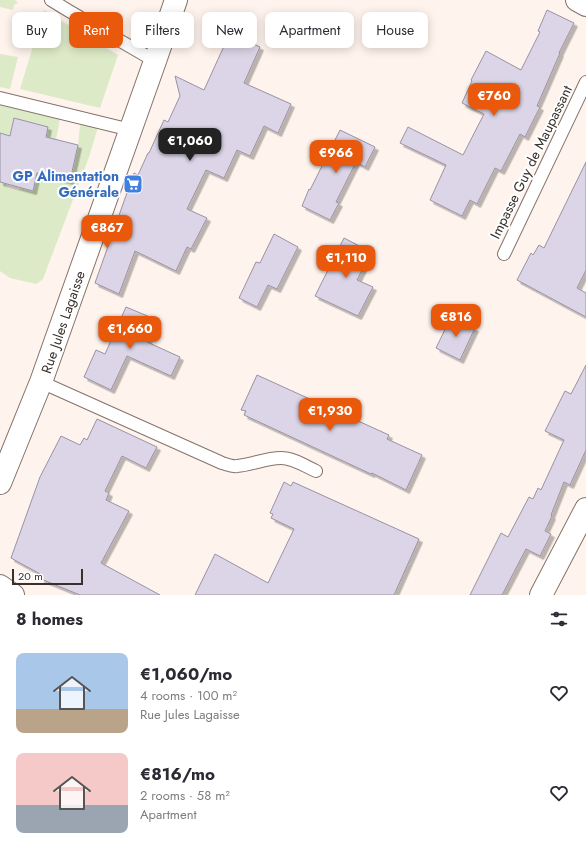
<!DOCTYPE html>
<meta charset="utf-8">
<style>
:root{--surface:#fff;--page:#f2f2f3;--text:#2b2b33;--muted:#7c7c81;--accent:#ea580c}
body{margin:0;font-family:Jost,sans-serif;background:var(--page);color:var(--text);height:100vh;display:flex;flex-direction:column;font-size:15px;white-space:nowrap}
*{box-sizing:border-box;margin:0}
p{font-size:13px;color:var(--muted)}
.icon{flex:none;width:22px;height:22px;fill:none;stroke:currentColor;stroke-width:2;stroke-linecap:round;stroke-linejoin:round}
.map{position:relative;height:595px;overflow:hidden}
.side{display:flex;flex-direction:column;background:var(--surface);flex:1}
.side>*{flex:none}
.guide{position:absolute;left:12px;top:12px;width:562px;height:36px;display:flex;gap:8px}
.scale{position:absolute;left:12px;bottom:10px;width:71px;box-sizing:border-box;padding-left:4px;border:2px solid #37302c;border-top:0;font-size:11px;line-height:14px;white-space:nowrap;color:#37302c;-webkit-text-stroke:3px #fff;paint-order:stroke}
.price{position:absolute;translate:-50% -34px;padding:0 9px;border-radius:8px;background:var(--accent);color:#fff;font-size:13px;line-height:26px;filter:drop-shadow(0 1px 2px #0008)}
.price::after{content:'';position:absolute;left:50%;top:24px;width:12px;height:9px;margin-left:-6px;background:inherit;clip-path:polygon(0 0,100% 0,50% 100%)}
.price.active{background:#222;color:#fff}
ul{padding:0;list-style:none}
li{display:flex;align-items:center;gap:12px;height:100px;padding:0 16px}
li span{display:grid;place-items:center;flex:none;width:112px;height:80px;border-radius:8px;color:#555}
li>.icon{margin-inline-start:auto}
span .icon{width:48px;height:48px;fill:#fffc;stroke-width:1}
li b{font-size:17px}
h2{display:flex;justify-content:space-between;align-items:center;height:48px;padding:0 16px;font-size:17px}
.chip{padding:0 14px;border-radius:8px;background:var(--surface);box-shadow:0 2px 10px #0003;font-size:14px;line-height:36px}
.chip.active{background:var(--accent);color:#fff}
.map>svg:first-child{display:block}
.green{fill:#ddeac7}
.building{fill:#dbd5e7;stroke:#9892a3;filter:url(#shadow)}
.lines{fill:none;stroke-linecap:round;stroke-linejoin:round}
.lane-casing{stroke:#84736a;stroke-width:14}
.street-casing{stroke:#84736a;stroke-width:24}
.lane{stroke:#fff;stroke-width:12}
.street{stroke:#fff;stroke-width:22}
.labels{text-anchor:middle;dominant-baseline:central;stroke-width:4;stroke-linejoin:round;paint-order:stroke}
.street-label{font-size:14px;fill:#37302c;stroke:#fff}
.shop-label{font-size:14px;font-weight:bold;fill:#366cbe;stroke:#fff;text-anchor:end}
</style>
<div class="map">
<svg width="586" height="595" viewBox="0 0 586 595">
<defs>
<filter id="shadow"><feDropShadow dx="3.5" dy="3.5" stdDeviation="0" flood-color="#0004"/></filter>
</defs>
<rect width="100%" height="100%" fill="#fff3ed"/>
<path class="green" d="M0,0H15L18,3L14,5L13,10L0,7Z
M44,10L118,55L100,108L20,89Z
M0,54L18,57L10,89L0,87Z
M0,102L60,118L56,140L46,137L48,127L14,118L10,136L0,133Z
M80,125L98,127L89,157L43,279L39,282L36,284L10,278L0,271V182L7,184V187L19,190L20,188L33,191L37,173L70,180L78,145Z"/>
<path class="building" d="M547,10L574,23L559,53H560L537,106L540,107L525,137L520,134L501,171L495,168L477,204L470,200L462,216L430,200L446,165L400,143L408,127L463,155L484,114L462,103L472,81L471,80L486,51L521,70L540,32L538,31Z
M230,33L260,47L244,83L291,104L278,133L264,126L250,156L237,150L224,178L206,170L187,209L207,218L191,249L187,247L176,271L135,251L119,294L95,283L134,173L138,175L148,153H149L164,120L168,122L180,96L175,76L204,90Z
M14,118L48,127L46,137L78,145L70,181L37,173L33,191L0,182V133L10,136Z
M340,130L375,147L365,167L356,162L336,202L339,203L330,220L302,206L309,189L310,190Z
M586,162V270L577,288L586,293V317L517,280L531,253L533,255L539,245L544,248Z
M274,234L298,247L277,289L268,285L257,307L239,298L256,262L260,263Z
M344,238L371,252L357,280L373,287L358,316L315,296Z
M126,307L157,320L147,342L180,357L171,376L127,356L111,390L84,377L96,350L105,354Z
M451,317L475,328L460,360L436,348Z
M586,365V450L570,485L564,482L551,515L552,516L545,531L551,534L540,556L526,549L502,595H470L501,533L508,537L529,497L533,499L538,488L541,490L564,440L545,431L565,391L571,394Z
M257,375L389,435L387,439L422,455L406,490L372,473L371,474L244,415L246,411L241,410Z
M97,419L157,447L146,468L122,456L105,491L109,493L106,500L129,511L101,563L160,595H80L41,579L42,575L11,558L40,477L61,436L80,445L84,438L87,440Z
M284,482L291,486L293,482L419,539L394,595H195L215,554L268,583L294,529L271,518L273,514L270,513Z"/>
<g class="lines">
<g class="lane-casing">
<path id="lane" d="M51,0L69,11L155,61
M0,98L131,130
M504,254L586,82
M41,382L222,463C226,464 232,467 237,466C252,465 265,458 281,458C293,458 305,466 316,471"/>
</g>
<g class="street-casing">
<path id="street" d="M577,0L586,5
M0,483L41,382L155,61L176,0
M0,586L13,595
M541,595L586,509"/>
</g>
<use href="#lane" class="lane"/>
<use href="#street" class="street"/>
</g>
<defs>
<g id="supermarket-square" transform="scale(1)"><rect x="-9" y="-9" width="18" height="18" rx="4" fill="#3f7fe0" stroke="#fff"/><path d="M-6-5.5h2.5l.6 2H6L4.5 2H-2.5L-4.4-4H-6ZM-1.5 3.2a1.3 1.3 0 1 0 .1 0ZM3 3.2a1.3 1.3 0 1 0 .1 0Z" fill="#fff"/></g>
</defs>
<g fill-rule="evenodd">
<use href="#supermarket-square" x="133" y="184"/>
</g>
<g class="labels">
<g class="street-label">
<text transform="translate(531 162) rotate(-64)">Impasse Guy de Maupassant</text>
<text transform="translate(63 322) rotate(-71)">Rue Jules Lagaisse</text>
</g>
<g class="shop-label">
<text x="119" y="176">GP Alimentation<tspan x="119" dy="16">Générale</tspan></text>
</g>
</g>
</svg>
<div class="scale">20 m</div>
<b class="price" style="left:494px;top:117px">€760</b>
<b class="price active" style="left:190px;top:162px">€1,060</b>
<b class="price" style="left:336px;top:174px">€966</b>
<b class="price" style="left:107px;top:249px">€867</b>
<b class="price" style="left:346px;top:279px">€1,110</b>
<b class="price" style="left:456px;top:338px">€816</b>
<b class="price" style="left:130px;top:350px">€1,660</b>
<b class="price" style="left:330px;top:432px">€1,930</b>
<div class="guide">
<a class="chip">Buy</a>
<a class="chip active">Rent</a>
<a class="chip">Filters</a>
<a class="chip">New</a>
<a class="chip">Apartment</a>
<a class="chip">House</a>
</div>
</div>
<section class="side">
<h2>8 homes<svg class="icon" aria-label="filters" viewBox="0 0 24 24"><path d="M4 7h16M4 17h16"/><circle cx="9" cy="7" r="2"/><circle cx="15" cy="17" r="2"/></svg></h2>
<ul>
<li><span style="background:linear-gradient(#a9c7e8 70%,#b9a48a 0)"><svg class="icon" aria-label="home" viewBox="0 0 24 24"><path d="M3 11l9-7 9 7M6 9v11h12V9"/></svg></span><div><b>€1,060/mo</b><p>4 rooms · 100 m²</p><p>Rue Jules Lagaisse</p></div><svg class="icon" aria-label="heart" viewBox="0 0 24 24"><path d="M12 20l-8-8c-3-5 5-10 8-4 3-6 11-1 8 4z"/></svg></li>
<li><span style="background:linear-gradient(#f6c9c9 65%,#9aa5b1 0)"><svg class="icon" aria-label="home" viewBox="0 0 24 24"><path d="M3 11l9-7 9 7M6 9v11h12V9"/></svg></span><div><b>€816/mo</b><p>2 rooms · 58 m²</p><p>Apartment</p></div><svg class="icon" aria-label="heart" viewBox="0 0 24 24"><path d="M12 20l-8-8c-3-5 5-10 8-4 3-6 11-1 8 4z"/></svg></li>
</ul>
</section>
